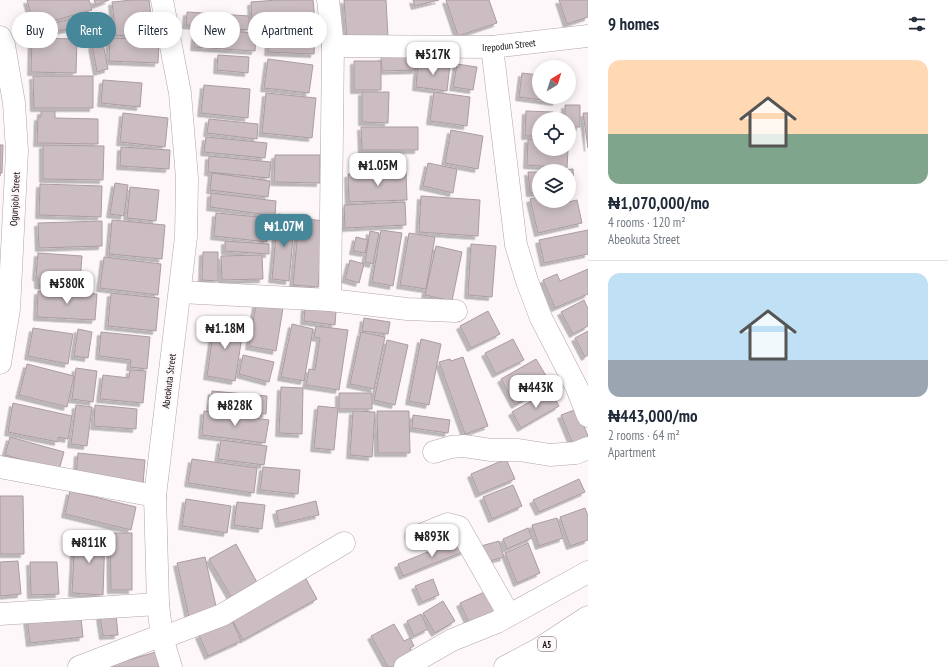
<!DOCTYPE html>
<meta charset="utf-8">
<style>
:root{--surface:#fff;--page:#f2f2f3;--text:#1f2937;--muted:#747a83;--line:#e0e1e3;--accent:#46879a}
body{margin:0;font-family:"PT Sans Narrow",sans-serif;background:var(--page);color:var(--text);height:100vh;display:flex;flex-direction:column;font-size:15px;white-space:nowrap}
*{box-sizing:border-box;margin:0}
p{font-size:13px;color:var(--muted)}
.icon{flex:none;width:22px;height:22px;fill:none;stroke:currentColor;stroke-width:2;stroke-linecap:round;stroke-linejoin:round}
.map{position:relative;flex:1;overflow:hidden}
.details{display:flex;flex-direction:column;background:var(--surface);width:360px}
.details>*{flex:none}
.top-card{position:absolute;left:12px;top:12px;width:380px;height:36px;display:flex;gap:8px}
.needle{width:26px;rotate:38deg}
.buttons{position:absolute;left:532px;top:60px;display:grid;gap:8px}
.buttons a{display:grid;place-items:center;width:44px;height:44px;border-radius:50%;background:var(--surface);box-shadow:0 2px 10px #0003;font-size:20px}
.price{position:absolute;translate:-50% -34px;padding:0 9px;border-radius:8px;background:#fff;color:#222;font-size:13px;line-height:26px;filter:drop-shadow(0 1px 2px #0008)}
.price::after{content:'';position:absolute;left:50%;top:24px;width:12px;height:9px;margin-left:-6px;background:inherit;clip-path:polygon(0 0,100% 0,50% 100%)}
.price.active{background:var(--accent);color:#fff}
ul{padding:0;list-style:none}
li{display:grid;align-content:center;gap:8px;height:212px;padding:0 20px}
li+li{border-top:1px solid var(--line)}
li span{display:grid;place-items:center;height:124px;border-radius:12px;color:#555}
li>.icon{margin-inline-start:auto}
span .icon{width:72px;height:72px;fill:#fffc;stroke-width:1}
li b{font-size:17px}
h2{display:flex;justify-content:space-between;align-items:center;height:48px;padding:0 20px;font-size:17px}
.pill{padding:0 14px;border-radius:18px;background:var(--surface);box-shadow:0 2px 10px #0003;font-size:14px;line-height:36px}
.pill.active{background:var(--accent);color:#fff}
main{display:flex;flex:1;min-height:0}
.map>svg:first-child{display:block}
.building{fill:#cbbdc2;stroke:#ab9ca2;filter:url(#shadow)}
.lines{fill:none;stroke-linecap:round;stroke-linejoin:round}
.minor-casing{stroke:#b3a4aa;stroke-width:23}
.highway-casing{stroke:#b3a4aa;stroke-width:23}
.minor{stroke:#fff;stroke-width:22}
.highway{stroke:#fff;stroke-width:22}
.labels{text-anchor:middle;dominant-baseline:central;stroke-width:4;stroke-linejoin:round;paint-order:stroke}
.shield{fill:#fdf7fa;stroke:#565254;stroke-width:1}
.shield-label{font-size:9px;font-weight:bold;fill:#0f0b0d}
.street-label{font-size:10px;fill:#0f0b0d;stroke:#fdf7fa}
</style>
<main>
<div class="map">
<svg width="588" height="667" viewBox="0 0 588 667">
<defs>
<filter id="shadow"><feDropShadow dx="-3.5" dy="3.5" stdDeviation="0" flood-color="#0004"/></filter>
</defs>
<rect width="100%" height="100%" fill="#fdf7fa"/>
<path class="building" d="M27,0H89L92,10L34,26Z
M94,0H109L96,5Z
M132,0H149L153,32L116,36L112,2Z
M277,0H313L315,21L252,25L251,2Z
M344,0H386L388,37L347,39Z
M413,0H439L415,6Z
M446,0H489L497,23L458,36Z
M559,0H588V17L567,24Z
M187,12L249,16V30L186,25Z
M81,17L83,26L38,35L36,27Z
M196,29L256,33L255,51L194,47Z
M270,29L315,32L314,54L268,52Z
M32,38L77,39L76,73L31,72Z
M110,38L159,40L158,63L109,61Z
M103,43L108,69L97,72L92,45Z
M218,55L249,57L248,73L217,70Z
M416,56V70L382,71L381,57Z
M268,59L313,65L309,93L264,88Z
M354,61H381V90H354Z
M418,61L450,64L447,91L416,87Z
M457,64L477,67L473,90L453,87Z
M522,73L539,75V97H557L556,102L519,97Z
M33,76H93V108H34Z
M103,80L142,83L140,107L101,103Z
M204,85L250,89L248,118L201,113Z
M362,92H389L388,123L362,122Z
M434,92L470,97L467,126L430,121Z
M266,93L316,98L312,138L262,133Z
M565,105H580V127H569V119H565Z
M41,111H55V118L98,119V144L37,143L38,117H41Z
M526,111L553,112V119H539V136H525Z
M123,113L168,118L165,147L120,142Z
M583,113H588V148Z
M209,119L258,124L257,139L207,133Z
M361,127H418V150H362Z
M451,130L483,136L478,169L445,163Z
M206,137L267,143L265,158L204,152Z
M528,139L539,140V149H568L567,168L527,165Z
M0,145H3L2,173H0V176Z
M43,145L104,146L103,180L43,179Z
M121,147L170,150L169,169L120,166Z
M275,155H320V183L274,182Z
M209,156L271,162L269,178L208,172Z
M428,163L457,169L453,193L423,186Z
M573,169L574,190L569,191V171H547Z
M406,172L407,200L349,202L348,174Z
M528,172H539V193H530Z
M212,173L270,181L268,197L210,190Z
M115,183L128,185L124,216L110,214Z
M40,184L102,186L101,217L39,215Z
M130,187L159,190L156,221L127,218Z
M211,193L276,201L275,216L210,207Z
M421,196L480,200L478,236L419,232Z
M539,197V201H544L546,207L577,200L582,223L538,233L530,199Z
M405,202L406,225L345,228L344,205Z
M216,213L269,218L267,242L214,236Z
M278,214L295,216L289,281L272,279Z
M299,218L324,221L318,287L293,285Z
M112,220L165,225L162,259L109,254Z
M102,221V246L39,248L38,223Z
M381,230L402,233L393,286L372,282Z
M588,230V254L544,263L539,240Z
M370,231L379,233L373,264L365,262Z
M409,233L435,237L426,289L400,285Z
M356,237L368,240L365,253L353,251Z
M225,241L269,244V254L225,251Z
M471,244L496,246L492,297L468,295Z
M436,246L462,252L452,301L425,295Z
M203,252H218V281L202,280Z
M38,253L82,256L80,281L56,279L55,287L38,285V278L36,277Z
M262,255L263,279L222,280L221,256Z
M104,257L161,264L158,295L100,288Z
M350,260L364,264L359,283L345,279Z
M588,269V294L555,308L543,280L557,274L560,281Z
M38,291L97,294L95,320L37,317Z
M111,293L159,298L156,331L108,326Z
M584,300L588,309V326L573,334L561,312Z
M256,304L283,308L276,351L249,346Z
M305,307L336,311L335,325L304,321Z
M488,311L500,334L471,348L460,326Z
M364,318L390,322L388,334L362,331Z
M215,320L244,324L235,381L207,376Z
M292,324L313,329L304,381L281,377Z
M316,326L348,330L339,390L306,385L309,369L315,370L320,338L314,337Z
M33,328L73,334L68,364L28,356Z
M78,329L92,332L88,358L74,356Z
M588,331V355L585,357L575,338Z
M101,332L150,337L147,369L130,367L131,360L99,356Z
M361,332L385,337L374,389L350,384Z
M421,339L441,344L429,405L409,401Z
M513,339L524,360L496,374L485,353Z
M387,340L408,345L395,405L374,400Z
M243,355L274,362L269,382L239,374Z
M463,357L488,426L465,434L439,362L450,359L451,361Z
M536,359L551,384L515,405L501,379Z
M27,364L74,376L67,407L19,395Z
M76,368L97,371L93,402L72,399Z
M130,370L146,371L143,403L100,399L103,375L129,378Z
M281,387L303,388L302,434L279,433Z
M550,390L559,406L521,428L512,412Z
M212,391L267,396L266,414L210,410Z
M339,393H372V409H339Z
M13,403L72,416L68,439L58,437V442L8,432Z
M76,405L92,407L87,446L71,444Z
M95,405L137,409L136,429L94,426Z
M318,406L338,408L334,450L314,448Z
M577,409L588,436V444L575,449L561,415Z
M204,411L269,420L265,443L202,435Z
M353,411L375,412L372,457L350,455Z
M377,411H409L410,453H378Z
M413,415L450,420L448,433L412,428Z
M10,437L64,452L59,470L5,455Z
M221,440L267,446L264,465L218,459Z
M78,453L145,460L143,484L76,477Z
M192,459L257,468L254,493L188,483Z
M506,459L515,479L479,494L471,474Z
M263,467L300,470L298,494L260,490Z
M579,479L585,492L539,512L533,500Z
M513,485L522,506L492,519L483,497Z
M70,491L136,507L131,530L65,514Z
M0,496H23L24,554H0Z
M186,499L231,506L227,533L182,526Z
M316,501L319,515L279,524L276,511Z
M237,502L265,505L262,529L234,525Z
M585,508L588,516V540L570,546L560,517Z
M557,518L563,538L539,546L532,525Z
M528,528L532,538L507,549L503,539Z
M75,533L105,535L103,595L72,593Z
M110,533H132V590H111Z
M460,539L465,551L403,576L398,564Z
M499,541L504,557L486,562L481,546Z
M528,543L540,573L517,583L505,553Z
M236,544L259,586L233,600L209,559Z
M205,557L217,611L189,617L177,563Z
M18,561L21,594L0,596V562Z
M30,562H57L59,594L31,595Z
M305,577L317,599L243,640L231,618Z
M433,579L439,595L422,602L415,586Z
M489,590L501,616L472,629L460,603Z
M443,601L455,621L435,633L423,613Z
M116,614L118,635L103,636L100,616Z
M421,614L428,629L414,636L407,621Z
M43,617L44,622L81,618L83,637L30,643L27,618Z
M232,620L241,641L208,656L199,635Z
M394,624L404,641L410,638L414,646L410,648L415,657L396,667H388L371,636Z
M156,652L161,667H104Z"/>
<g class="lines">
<g class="minor-casing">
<g id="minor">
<path d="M162,0L180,93L187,178L186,237L155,496L158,604L162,638L171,667"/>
<path d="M328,0L333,46L330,300"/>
<path d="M0,37L4,45L14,103L17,151L9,309L0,363"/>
<path id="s1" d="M333,46L492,47L588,36"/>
<path d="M492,47L516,245L527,281L541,318L577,388L588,416"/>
<path d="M180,292L330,300L407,309L456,311"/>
<path d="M434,452L451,447L464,446L491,450H519L550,455L576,453L588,448"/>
<path d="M0,467L155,496"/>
<path d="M416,537L448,524L459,527L509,615"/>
<path d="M0,614L158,604"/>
<path d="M162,638L222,615L344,543"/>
<path d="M79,667L162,635"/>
<path d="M405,667L452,640L497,622L588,572"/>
<path d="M537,667L588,635"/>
</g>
</g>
<g class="highway-casing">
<path id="highway" d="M505,667L539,649L588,617
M566,667L588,654"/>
</g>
<use href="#minor" class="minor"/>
<use href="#highway" class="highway"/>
</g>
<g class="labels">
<rect class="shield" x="538" y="637" width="18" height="14" rx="3"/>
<g class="shield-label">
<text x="547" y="644">A5</text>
</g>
<g class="street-label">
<text stroke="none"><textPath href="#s1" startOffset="176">Irepodun Street</textPath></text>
<text transform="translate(15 199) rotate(-87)">Ogunjobi Street</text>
<text transform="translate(169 381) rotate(-83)">Abeokuta Street</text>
</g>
</g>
</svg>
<div class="buttons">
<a><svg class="needle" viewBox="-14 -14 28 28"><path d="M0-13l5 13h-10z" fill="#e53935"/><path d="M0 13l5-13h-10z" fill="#747a83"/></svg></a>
<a><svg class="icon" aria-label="locate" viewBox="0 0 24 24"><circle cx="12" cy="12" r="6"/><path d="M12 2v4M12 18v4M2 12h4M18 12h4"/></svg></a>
<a><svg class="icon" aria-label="layers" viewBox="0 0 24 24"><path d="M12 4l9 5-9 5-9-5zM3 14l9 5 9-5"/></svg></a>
</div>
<b class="price" style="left:433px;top:76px">₦517K</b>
<b class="price" style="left:378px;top:187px">₦1.05M</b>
<b class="price active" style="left:284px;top:248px">₦1.07M</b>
<b class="price" style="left:67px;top:305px">₦580K</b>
<b class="price" style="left:225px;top:350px">₦1.18M</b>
<b class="price" style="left:536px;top:409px">₦443K</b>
<b class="price" style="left:235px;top:427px">₦828K</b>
<b class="price" style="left:432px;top:558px">₦893K</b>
<b class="price" style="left:89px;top:564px">₦811K</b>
<div class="top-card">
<a class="pill">Buy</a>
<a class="pill active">Rent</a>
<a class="pill">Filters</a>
<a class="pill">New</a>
<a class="pill">Apartment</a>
</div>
</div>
<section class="details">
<h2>9 homes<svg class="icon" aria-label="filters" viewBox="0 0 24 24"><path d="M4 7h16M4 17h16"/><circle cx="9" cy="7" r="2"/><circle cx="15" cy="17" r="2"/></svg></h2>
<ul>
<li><span style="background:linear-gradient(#ffd9b3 60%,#7fa58c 0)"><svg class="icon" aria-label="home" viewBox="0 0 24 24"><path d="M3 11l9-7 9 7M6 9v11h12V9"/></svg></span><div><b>₦1,070,000/mo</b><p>4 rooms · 120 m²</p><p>Abeokuta Street</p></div></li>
<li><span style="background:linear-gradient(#bfe0f5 70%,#9aa5b1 0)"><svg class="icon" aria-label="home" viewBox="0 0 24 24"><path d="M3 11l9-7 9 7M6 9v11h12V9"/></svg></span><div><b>₦443,000/mo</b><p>2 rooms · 64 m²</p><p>Apartment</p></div></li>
</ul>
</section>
</main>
